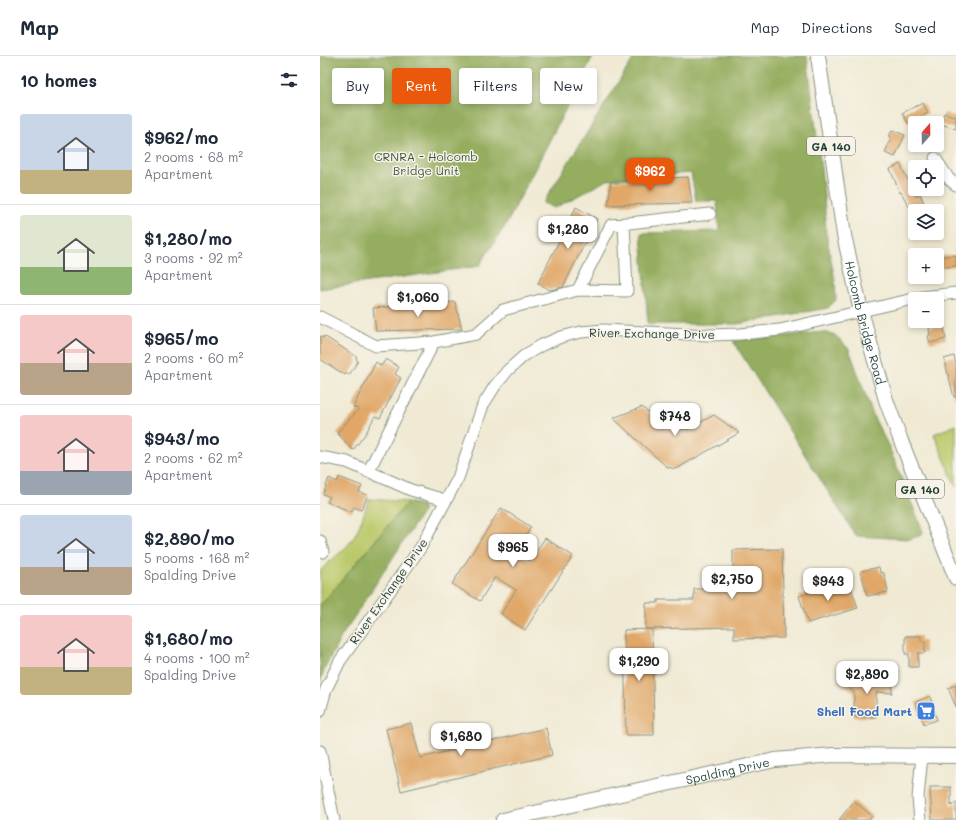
<!DOCTYPE html>
<meta charset="utf-8">
<style>
:root{--surface:#fff;--page:#f2f2f3;--text:#1f2937;--muted:#747a83;--line:#e0e1e3;--accent:#ea580c}
body{margin:0;font-family:Mali,sans-serif;background:var(--page);color:var(--text);height:100vh;display:flex;flex-direction:column;font-size:15px;white-space:nowrap}
*{box-sizing:border-box;margin:0}
p{font-size:13px;color:var(--muted)}
.icon{flex:none;width:22px;height:22px;fill:none;stroke:currentColor;stroke-width:2;stroke-linecap:round;stroke-linejoin:round}
.map{position:relative;flex:1;overflow:hidden}
.drawer{display:flex;flex-direction:column;background:var(--surface);width:320px}
.drawer>*{flex:none}
.top-card{position:absolute;left:12px;top:12px;width:380px;height:36px;display:flex;gap:8px}
.needle{width:26px;rotate:20deg}
.fabs{position:absolute;left:588px;top:60px;display:grid;gap:8px}
.fabs a{display:grid;place-items:center;width:36px;height:36px;border-radius:4px;background:var(--surface);box-shadow:0 2px 6px #0003;font-size:20px}
.price{position:absolute;translate:-50% -34px;padding:0 9px;border-radius:8px;background:#fff;color:#222;font-size:13px;line-height:26px;filter:drop-shadow(0 1px 2px #0008)}
.price::after{content:'';position:absolute;left:50%;top:24px;width:12px;height:9px;margin-left:-6px;background:inherit;clip-path:polygon(0 0,100% 0,50% 100%)}
.price.on{background:var(--accent);color:#fff}
ul{padding:0;list-style:none}
li{display:flex;align-items:center;gap:12px;height:100px;padding:0 20px}
li+li{border-top:1px solid var(--line)}
li span{display:grid;place-items:center;flex:none;width:112px;height:80px;border-radius:4px;color:#555}
li>.icon{margin-inline-start:auto}
span .icon{width:48px;height:48px;fill:#fffc;stroke-width:1}
li b{font-size:17px}
h2{display:flex;justify-content:space-between;align-items:center;height:48px;padding:0 20px;font-size:17px}
.pill{padding:0 14px;border-radius:4px;background:var(--surface);box-shadow:0 2px 6px #0003;font-size:14px;line-height:36px}
.pill.on{background:var(--accent);color:#fff}
header{display:flex;align-items:center;gap:24px;box-sizing:border-box;height:56px;padding:0 20px;background:var(--surface);border-bottom:1px solid var(--line)}
header strong{font-size:19px}
nav{display:flex;gap:22px;margin-inline-start:auto;font-size:14px}
main{display:flex;flex:1;min-height:0}
.map>svg:first-child{display:block}
.green{fill:#bcc96a;stroke:#6e834f}
.forest{fill:#95ad5e;stroke:#5a7549}
.building{fill:#e0a767}
.lines{fill:none;stroke-linecap:round;stroke-linejoin:round}
.minor-casing{stroke:#889484;stroke-width:13}
.major-casing{stroke:#889484;stroke-width:16}
.minor{stroke:#fff;stroke-width:11}
.major{stroke:#fff;stroke-width:14}
.labels{text-anchor:middle;dominant-baseline:central;stroke-width:3;stroke-linejoin:round;paint-order:stroke}
.shield{fill:#f7f3e8;stroke:#60746a;stroke-width:1}
.shield-label{font-size:11px;font-weight:bold;fill:#1f3d34}
.park-label{font-size:12px;fill:#3e593f;stroke:#f7f3e8}
.street-label{font-size:12px;fill:#1f3d34;stroke:#f7f3e8}
.shop-label{font-size:12px;font-weight:bold;fill:#366cbe;stroke:#f7f3e8;text-anchor:end}
</style>
<header>
<strong>Map</strong>
<nav><a>Map</a><a>Directions</a><a>Saved</a></nav>
</header>
<main>
<section class="drawer">
<h2>10 homes<svg class="icon" aria-label="filters" viewBox="0 0 24 24"><path d="M4 7h16M4 17h16"/><circle cx="9" cy="7" r="2"/><circle cx="15" cy="17" r="2"/></svg></h2>
<ul>
<li><span style="background:linear-gradient(#c9d6e8 70%,#c2b280 0)"><svg class="icon" aria-label="home" viewBox="0 0 24 24"><path d="M3 11l9-7 9 7M6 9v11h12V9"/></svg></span><div><b>$962/mo</b><p>2 rooms · 68 m²</p><p>Apartment</p></div></li>
<li><span style="background:linear-gradient(#dfe7d0 65%,#8fb573 0)"><svg class="icon" aria-label="home" viewBox="0 0 24 24"><path d="M3 11l9-7 9 7M6 9v11h12V9"/></svg></span><div><b>$1,280/mo</b><p>3 rooms · 92 m²</p><p>Apartment</p></div></li>
<li><span style="background:linear-gradient(#f6c9c9 60%,#b9a48a 0)"><svg class="icon" aria-label="home" viewBox="0 0 24 24"><path d="M3 11l9-7 9 7M6 9v11h12V9"/></svg></span><div><b>$965/mo</b><p>2 rooms · 60 m²</p><p>Apartment</p></div></li>
<li><span style="background:linear-gradient(#f6c9c9 70%,#9aa5b1 0)"><svg class="icon" aria-label="home" viewBox="0 0 24 24"><path d="M3 11l9-7 9 7M6 9v11h12V9"/></svg></span><div><b>$943/mo</b><p>2 rooms · 62 m²</p><p>Apartment</p></div></li>
<li><span style="background:linear-gradient(#c9d6e8 65%,#b9a48a 0)"><svg class="icon" aria-label="home" viewBox="0 0 24 24"><path d="M3 11l9-7 9 7M6 9v11h12V9"/></svg></span><div><b>$2,890/mo</b><p>5 rooms · 168 m²</p><p>Spalding Drive</p></div></li>
<li><span style="background:linear-gradient(#f6c9c9 65%,#c2b280 0)"><svg class="icon" aria-label="home" viewBox="0 0 24 24"><path d="M3 11l9-7 9 7M6 9v11h12V9"/></svg></span><div><b>$1,680/mo</b><p>4 rooms · 100 m²</p><p>Spalding Drive</p></div></li>
</ul>
</section>
<div class="map">
<svg width="636" height="764" viewBox="0 0 636 764">
<rect width="100%" height="100%" fill="#f7f3e8"/>
<filter id="ink" filterUnits="userSpaceOnUse"><feTurbulence type="fractalNoise" baseFrequency=".025" numOctaves="2"/><feDisplacementMap in="SourceGraphic" scale="8" xChannelSelector="R" yChannelSelector="G"/><feConvolveMatrix kernelMatrix="1 2 1 2 8 2 1 2 1" color-interpolation-filters="sRGB"/></filter>
<filter id="wash" filterUnits="userSpaceOnUse"><feTurbulence type="fractalNoise" baseFrequency=".012" numOctaves="4" result="noise"/><feDisplacementMap in="SourceGraphic" scale="16" xChannelSelector="R" yChannelSelector="G"/><feGaussianBlur stdDeviation="0.9" result="paint"/><feColorMatrix in="noise" values="0 0 0 0 0 0 0 0 0 0 0 0 0 0 0 0 0 1.4 0 .05"/><feComposite in="paint" operator="in"/></filter>
<g filter="url(#wash)">
<rect width="100%" height="100%" fill="#f0ead4"/>
<path class="green" d="M636,369V431L614,378Z
M49,443L88,446L0,550V515C11,503 25,495 34,481C40,471 45,454 49,443Z"/>
<path class="forest" d="M0,0H273L188,165L159,210L0,233Z
M315,0H487L504,138L506,177L515,225L516,244L508,252L417,268H328L321,177L399,175L397,145H376L371,117L287,124L235,152L223,147Z
M503,276L515,279L529,293L554,362L569,391L603,475L602,479L590,483L536,480L413,285Z
M88,446L102,450L104,454L21,581L5,612L0,626V550Z"/>
<g id="blocks">
<path class="building" d="M603,47L608,57L588,67L582,57Z
M624,57L636,61V73L621,68Z
M572,74L585,79L575,101L565,97L571,82L569,81Z
M580,108L596,140L600,138L608,155H596L593,149L589,151L581,136L580,137L570,113Z
M368,121L372,147L288,149L291,125Z
M256,151L277,163L243,231L230,234L218,227Z
M636,199V210L617,212V201Z
M135,246L142,273L56,275L53,252Z
M623,268L626,283L610,287L608,280L610,279L609,272Z
M0,280L3,282L4,280L37,301L36,303L38,305L29,319L26,317L25,319L0,303Z
M634,300L636,308V341H634L624,303Z
M66,303L79,311L75,318L81,322L60,362L55,360L46,377L33,394L17,377L39,353L33,351L56,306L61,310Z
M322,351L344,371L368,373L394,359L419,377L356,413L347,411L293,362Z
M19,421L42,430L39,436L48,439L41,454L34,451L32,456L7,446L10,441L3,438L9,422L17,426Z
M181,452L211,471L196,496L210,505L225,482L253,500L205,574L181,558L196,534L175,521L160,545L132,528Z
M462,493L464,582L414,583V571L326,573V547H338V544H374V533H386V517H413V494Z
M559,511L560,516L564,517L568,536L547,540L541,515Z
M529,525L538,552L488,567L479,540Z
M332,573L334,679H306L304,574Z
M585,580H601V585H605V597H598V611H589V598H585Z
M517,624L572,625V637L556,636V661H534V636Z
M636,629V651L628,632Z
M610,640L617,664L604,668L595,646Z
M91,667L100,702L226,672L232,699L81,735L66,673Z
M610,731H631V750L636,746V764H612Z
M534,745L552,760L549,764H519Z"/>
</g>
</g>
<g filter="url(#ink)">
<use href="#blocks" fill-opacity="0" stroke="#889484" stroke-width="1"/>
<g class="lines">
<g class="minor-casing">
<path id="minor" d="M615,102L629,123L636,129
M258,234L307,235L304,167
M0,261L56,290L114,286L156,278L183,254L258,234L291,169L390,158
M0,401L27,406L91,434L125,444
M48,416L114,286
M0,485L3,496
M0,655L6,633L20,605L101,491L138,422L163,349L175,330L188,314L205,299L222,289L241,281L261,276L283,274L389,279L420,278L460,274L602,241L636,237
M0,695L14,764
M600,764L598,742L602,699"/>
</g>
<g class="major-casing">
<g id="major">
<path id="s1" d="M498,0L524,179L541,255L566,344L581,385L636,522"/>
<path id="s2" d="M183,764L455,704L513,699L636,700"/>
</g>
</g>
<use href="#minor" class="minor"/>
<use href="#major" class="major"/>
</g>
</g>
<defs>
<g id="supermarket-square" transform="scale(1)"><rect x="-9" y="-9" width="18" height="18" rx="4" fill="#3f7fe0" stroke="#f7f3e8"/><path d="M-6-5.5h2.5l.6 2H6L4.5 2H-2.5L-4.4-4H-6ZM-1.5 3.2a1.3 1.3 0 1 0 .1 0ZM3 3.2a1.3 1.3 0 1 0 .1 0Z" fill="#fff"/></g>
</defs>
<g fill-rule="evenodd">
<use href="#supermarket-square" x="606" y="655"/>
</g>
<g class="labels">
<g class="shield">
<rect x="487" y="81" width="48" height="18" rx="3"/>
<rect x="576" y="424" width="48" height="18" rx="3"/>
</g>
<g class="shield-label">
<text x="511" y="90">GA 140</text>
<text x="600" y="433">GA 140</text>
</g>
<g class="park-label">
<text x="106" y="100">CRNRA - Holcomb<tspan x="106" dy="14">Bridge Unit</tspan></text>
</g>
<g class="street-label">
<text stroke="none"><textPath href="#s1" startOffset="271">Holcomb Bridge Road</textPath></text>
<text transform="translate(332 277) rotate(1)">River Exchange Drive</text>
<text transform="translate(68 535) rotate(-55)">River Exchange Drive</text>
<text stroke="none"><textPath href="#s2" startOffset="230">Spalding Drive</textPath></text>
</g>
<g class="shop-label">
<text x="592" y="655">Shell Food Mart</text>
</g>
</g>
</svg>
<div class="fabs">
<a><svg class="needle" viewBox="-14 -14 28 28"><path d="M0-13l5 13h-10z" fill="#e53935"/><path d="M0 13l5-13h-10z" fill="#747a83"/></svg></a>
<a><svg class="icon" aria-label="locate" viewBox="0 0 24 24"><circle cx="12" cy="12" r="6"/><path d="M12 2v4M12 18v4M2 12h4M18 12h4"/></svg></a>
<a><svg class="icon" aria-label="layers" viewBox="0 0 24 24"><path d="M12 4l9 5-9 5-9-5zM3 14l9 5 9-5"/></svg></a>
<a>+</a>
<a>−</a>
</div>
<b class="price on" style="left:330px;top:136px">$962</b>
<b class="price" style="left:248px;top:194px">$1,280</b>
<b class="price" style="left:98px;top:262px">$1,060</b>
<b class="price" style="left:355px;top:381px">$748</b>
<b class="price" style="left:193px;top:512px">$965</b>
<b class="price" style="left:412px;top:544px">$2,750</b>
<b class="price" style="left:508px;top:546px">$943</b>
<b class="price" style="left:319px;top:626px">$1,290</b>
<b class="price" style="left:547px;top:639px">$2,890</b>
<b class="price" style="left:141px;top:701px">$1,680</b>
<div class="top-card">
<a class="pill">Buy</a>
<a class="pill on">Rent</a>
<a class="pill">Filters</a>
<a class="pill">New</a>
</div>
</div>
</main>
